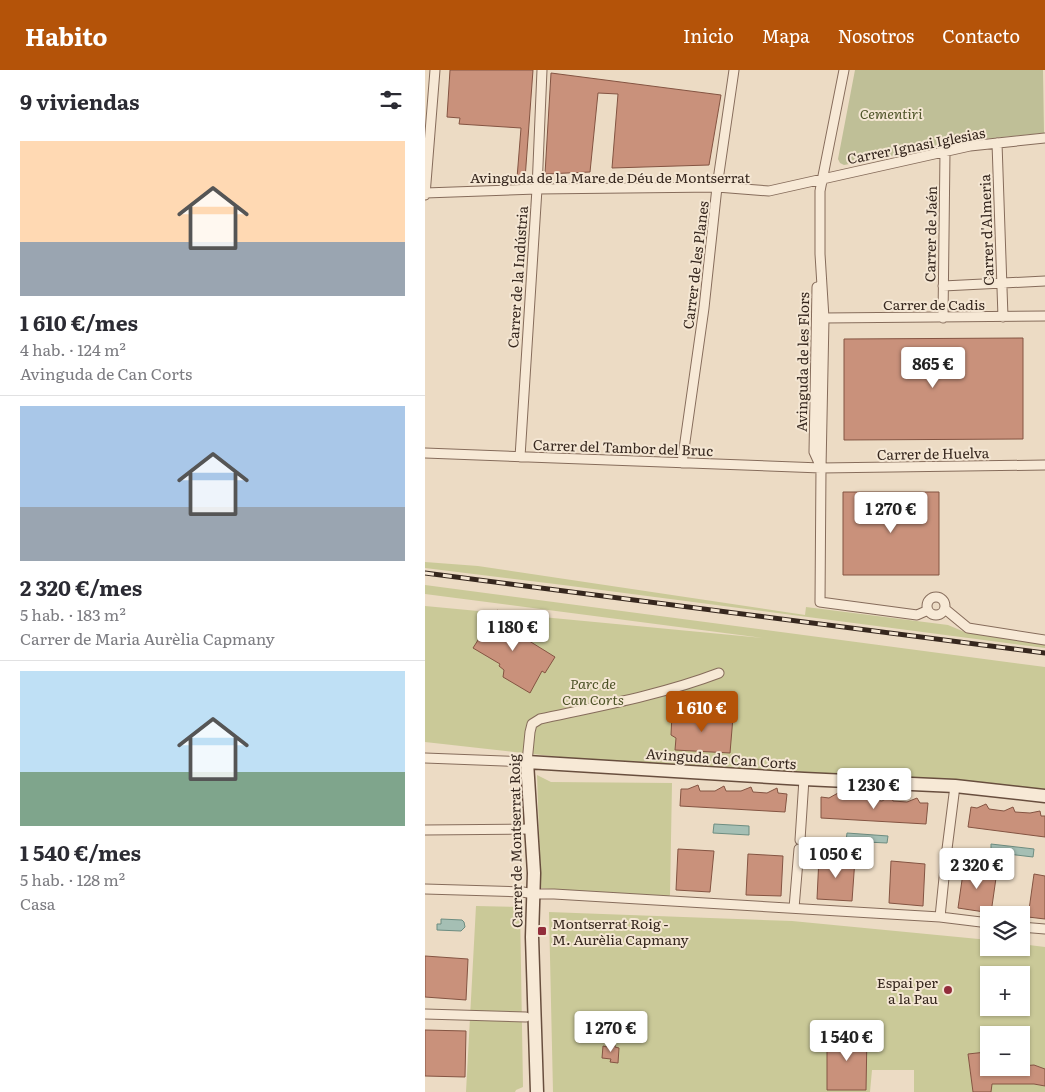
<!DOCTYPE html>
<html lang="es">
<meta charset="utf-8">
<style>
:root{--surface:#fff;--page:#f7f7f7;--text:#2b2b33;--muted:#7c7c81;--line:#e1e1e2;--accent:#b45309}
body{margin:0;font-family:Literata,serif;background:var(--page);color:var(--text);height:100vh;display:flex;flex-direction:column;font-size:19px;white-space:nowrap}
*{box-sizing:border-box;margin:0}
p{font-size:16px;color:var(--muted)}
.icon{flex:none;width:28px;height:28px;fill:none;stroke:currentColor;stroke-width:2;stroke-linecap:round;stroke-linejoin:round}
.map{position:relative;flex:1;overflow:hidden}
.drawer{display:flex;flex-direction:column;background:var(--surface);width:425px}
.drawer>*{flex:none}
.buttons{position:absolute;left:555px;top:836px;display:grid;gap:10px}
.buttons a{display:grid;place-items:center;width:50px;height:50px;border-radius:0px;background:var(--surface);box-shadow:0 1px 4px #0004;font-size:25px}
.price{position:absolute;translate:-50% -42px;padding:0 11px;border-radius:5px;background:#fff;color:#222;font-size:16px;line-height:32px;filter:drop-shadow(0 1px 2px #0008)}
.price::after{content:'';position:absolute;left:50%;top:30px;width:15px;height:11px;margin-left:-8px;background:inherit;clip-path:polygon(0 0,100% 0,50% 100%)}
.price.on{background:var(--accent);color:#fff}
ul{padding:0;list-style:none}
li{display:grid;align-content:center;gap:10px;height:265px;padding:0 20px}
li+li{border-top:1px solid var(--line)}
li span{display:grid;place-items:center;height:155px;border-radius:0px;color:#555}
li>.icon{margin-inline-start:auto}
span .icon{width:90px;height:90px;fill:#fffc;stroke-width:1}
li b{font-size:21px}
h2{display:flex;justify-content:space-between;align-items:center;height:60px;padding:0 20px;font-size:21px}
header{display:flex;align-items:center;gap:30px;box-sizing:border-box;height:70px;padding:0 25px;background:var(--accent);color:#fff}
header strong{font-size:24px}
nav{display:flex;gap:28px;margin-inline-start:auto;font-size:18px}
main{display:flex;flex:1;min-height:0}
.map>svg:first-child{display:block}
.green{fill:#cac998;fill-rule:evenodd}
.cemetery{fill:#bfbf97}
.water{fill:#a5bfb4;stroke:#6d8d81}
.building{fill:#c9917b;stroke:#845442}
.lines{fill:none;stroke-linecap:round;stroke-linejoin:round}
.street-casing{stroke:#866c5b;stroke-width:11}
.secondary-casing{stroke:#684e3e;stroke-width:15}
.street{stroke:#f7e9d6;stroke-width:9}
.secondary{stroke:#f7e9d6;stroke-width:12}
.rail-casing{stroke:#36271e;stroke-width:5}
.rail{stroke:#f4e6d3;stroke-width:3;stroke-dasharray:9;stroke-linecap:butt}
.poi-dot{fill:#922d3b;stroke:#f4e6d3;stroke-width:2}
.labels{text-anchor:middle;dominant-baseline:central;stroke-width:4;stroke-linejoin:round;paint-order:stroke}
.park-label{font-size:14px;font-style:italic;fill:#4c5226;stroke:#f4e6d3}
.street-label{font-size:14px;fill:#36271e;stroke:#f4e6d3}
.poi-label{font-size:14px;fill:#36271e;stroke:#f4e6d3;text-anchor:start}
</style>
<header>
<strong>Habito</strong>
<nav><a>Inicio</a><a>Mapa</a><a>Nosotros</a><a>Contacto</a></nav>
</header>
<main>
<section class="drawer">
<h2>9 viviendas<svg class="icon" aria-label="filters" viewBox="0 0 24 24"><path d="M4 7h16M4 17h16"/><circle cx="9" cy="7" r="2"/><circle cx="15" cy="17" r="2"/></svg></h2>
<ul>
<li><span style="background:linear-gradient(#ffd9b3 65%,#9aa5b1 0)"><svg class="icon" aria-label="home" viewBox="0 0 24 24"><path d="M3 11l9-7 9 7M6 9v11h12V9"/></svg></span><div><b>1 610 €/mes</b><p>4 hab. · 124 m²</p><p>Avinguda de Can Corts</p></div></li>
<li><span style="background:linear-gradient(#a9c7e8 65%,#9aa5b1 0)"><svg class="icon" aria-label="home" viewBox="0 0 24 24"><path d="M3 11l9-7 9 7M6 9v11h12V9"/></svg></span><div><b>2 320 €/mes</b><p>5 hab. · 183 m²</p><p>Carrer de Maria Aurèlia Capmany</p></div></li>
<li><span style="background:linear-gradient(#bfe0f5 65%,#7fa58c 0)"><svg class="icon" aria-label="home" viewBox="0 0 24 24"><path d="M3 11l9-7 9 7M6 9v11h12V9"/></svg></span><div><b>1 540 €/mes</b><p>5 hab. · 128 m²</p><p>Casa</p></div></li>
</ul>
</section>
<div class="map">
<svg width="620" height="1022" viewBox="0 0 620 1022">
<rect width="100%" height="100%" fill="#ecdbc4"/>
<path class="green" d="M0,492L53,496L380,545L381,537L523,555L542,563L620,573V578L138,515L0,498Z
M0,515L620,597V729L163,690L0,672V536L338,568L0,524Z
M112,705L126,712L247,713L245,825L240,830L116,818Z
M51,836L95,837L98,1017L91,1020L90,1022H41Z
M124,842L367,851L564,870V878H596V874L620,877V999L609,995L596,996V965H564V996L561,982L543,984L548,1022H489V1000H447L445,1022H128ZM564,905H596V938H564Z
M567,1014H609L620,1016V1022H566Z"/>
<path class="cemetery" d="M430,0H618L619,63L548,70L419,95L415,93L413,89Z"/>
<path class="water" d="M289,754L324,756V765L288,763Z
M422,763L463,766L462,773L421,771Z
M566,774L609,779L608,787L566,782Z
M16,849L37,850L39,852L40,857L36,861L12,860V854H16Z"/>
<path class="building" d="M25,0H108L100,109L92,108L96,58L34,54L35,48L22,47Z
M126,3L296,25L284,95L187,98L193,24L173,23L165,102L120,104Z
M598,268V369L419,370V269Z
M418,422H514V505H418Z
M72,540L100,559L97,564L102,567L101,569L130,587L120,603L117,601L105,623L78,607L79,600L74,596L75,594L48,578Z
M247,644L308,647L305,683L250,680L251,668L246,665Z
M273,715L275,721H290L299,716L301,721H316L326,717L328,722L342,723L352,718L353,723L362,724L360,742L255,736L256,719H263Z
M413,723L415,729H430L440,724L441,729L457,731L466,726L468,731L482,732L492,728L495,733H503L501,754L396,748V727L404,728Z
M561,734L564,739L579,741L588,737L590,742L605,743L615,741L616,746H620V767L543,757L546,737L552,738Z
M253,779L289,781L285,822L251,820Z
M323,784L358,786L356,826L321,825Z
M394,787L430,789L427,831L392,829Z
M466,791L500,794L498,836L464,833Z
M539,796L572,801L566,843L533,838Z
M609,804L620,806V849L603,847Z
M0,886L43,889L41,930L0,927Z
M0,960L41,961L40,1007L0,1006Z
M442,964L441,1020H402V965Z
M182,975H190V977L194,978L193,993L185,992L186,989L177,988L178,976L182,977Z
M561,982L563,998H596V996L609,995L620,999V1016L609,1014H567L566,1022H548L543,984Z"/>
<g class="lines">
<g class="street-casing">
<path id="street" d="M419,0L395,121V184L399,248L396,398L395,532L492,545L501,541
M572,73L578,247
M0,123L112,119L292,117L344,121L545,76L620,68
M0,125L10,0
M518,216L620,211
M392,217L389,382L394,393
M399,248L620,246
M518,248L520,82
M0,383L396,398L620,395
M95,387L112,119L117,0
M257,393L279,238L292,117L309,0
M502 536a9 9 0 1 1 18 0a9 9 0 1 1-18 0Z
M520,539L543,558L620,570
M0,688L102,692L105,662L107,654L115,649C175,636 236,625 294,603
M0,760L107,759
M375,770L379,709
M522,779L530,716
M0,819L98,822L108,824H129L515,847L564,853
M369,838L374,779
M515,847L521,788
M596,857L620,859
M0,944L101,947"/>
</g>
<g class="secondary-casing">
<path id="secondary" d="M112,1022L107,867L109,803L102,692L379,709L530,716L620,726"/>
</g>
<use href="#street" class="street"/>
<use href="#secondary" class="secondary"/>
<g class="rail-casing">
<path id="rail" d="M0,503L620,583"/>
</g>
<use href="#rail" class="rail"/>
</g>
<g class="poi-dot">
<rect x="112" y="856" width="10" height="10" rx="2.5"/>
<circle cx="523" cy="920" r="5"/>
</g>
<g class="labels">
<g class="park-label">
<text x="466" y="43">Cementiri</text>
<text x="168" y="613">Parc de<tspan x="168" dy="16">Can Corts</tspan></text>
</g>
<g class="street-label">
<text transform="translate(491 75) rotate(-11)">Carrer Ignasi Iglesias</text>
<text x="185" y="107">Avinguda de la Mare de Déu de Montserrat</text>
<text transform="translate(561 160) rotate(-92)">Carrer d'Almeria</text>
<text transform="translate(505 164) rotate(-89)">Carrer de Jaén</text>
<text transform="translate(270 195) rotate(-83)">Carrer de les Planes</text>
<text transform="translate(92 207) rotate(-86)">Carrer de la Indústria</text>
<text x="509" y="234">Carrer de Cadis</text>
<text transform="translate(377 292) rotate(-89)">Avinguda de les Flors</text>
<text transform="translate(198 377) rotate(2)">Carrer del Tambor del Bruc</text>
<text transform="translate(508 383) rotate(-1)">Carrer de Huelva</text>
<text transform="translate(296 688) rotate(4)">Avinguda de Can Corts</text>
<text transform="translate(90 771) rotate(-91)">Carrer de Montserrat Roig</text>
</g>
<g class="poi-label">
<text x="127" y="853">Montserrat Roig -<tspan x="127" dy="16">M. Aurèlia Capmany</tspan></text>
<text x="513" y="912" text-anchor="end">Espai per<tspan x="513" dy="16">a la Pau</tspan></text>
</g>
</g>
</svg>
<div class="buttons">
<a><svg class="icon" aria-label="layers" viewBox="0 0 24 24"><path d="M12 4l9 5-9 5-9-5zM3 14l9 5 9-5"/></svg></a>
<a>+</a>
<a>−</a>
</div>
<b class="price" style="left:508px;top:319px">865 €</b>
<b class="price" style="left:466px;top:464px">1 270 €</b>
<b class="price" style="left:88px;top:582px">1 180 €</b>
<b class="price on" style="left:277px;top:663px">1 610 €</b>
<b class="price" style="left:449px;top:740px">1 230 €</b>
<b class="price" style="left:411px;top:809px">1 050 €</b>
<b class="price" style="left:552px;top:820px">2 320 €</b>
<b class="price" style="left:186px;top:983px">1 270 €</b>
<b class="price" style="left:422px;top:992px">1 540 €</b>
</div>
</main>
